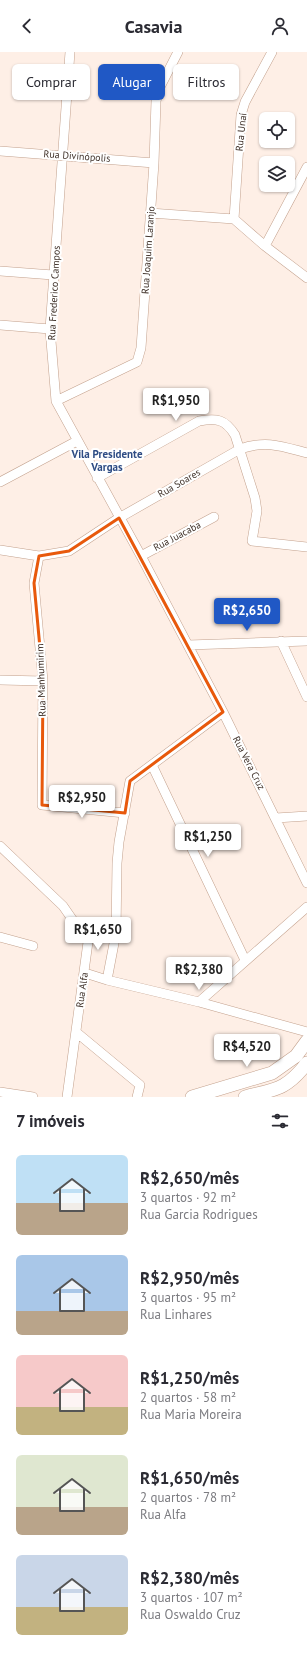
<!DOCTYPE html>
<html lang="pt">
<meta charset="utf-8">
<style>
:root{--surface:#fff;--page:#f2f2f3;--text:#2b2b33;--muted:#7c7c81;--accent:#2058c5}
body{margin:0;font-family:"PT Sans",sans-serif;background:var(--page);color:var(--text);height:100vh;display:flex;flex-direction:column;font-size:15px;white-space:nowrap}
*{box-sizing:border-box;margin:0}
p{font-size:13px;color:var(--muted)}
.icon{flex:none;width:22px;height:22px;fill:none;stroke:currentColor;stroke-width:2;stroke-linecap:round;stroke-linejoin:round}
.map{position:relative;height:1045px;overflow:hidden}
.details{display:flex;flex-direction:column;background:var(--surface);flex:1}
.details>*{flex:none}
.top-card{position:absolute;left:12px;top:12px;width:283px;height:36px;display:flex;gap:8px}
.tools{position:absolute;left:259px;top:60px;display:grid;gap:8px}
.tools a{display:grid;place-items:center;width:36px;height:36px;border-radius:6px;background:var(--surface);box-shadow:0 1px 3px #0004;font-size:20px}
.price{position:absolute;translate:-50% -34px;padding:0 9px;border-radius:4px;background:#fff;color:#222;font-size:13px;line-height:26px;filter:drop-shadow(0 1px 2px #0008)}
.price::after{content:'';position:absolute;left:50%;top:24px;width:12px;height:9px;margin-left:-6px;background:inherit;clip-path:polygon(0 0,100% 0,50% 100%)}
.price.selected{background:var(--accent);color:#fff}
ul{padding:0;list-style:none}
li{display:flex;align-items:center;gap:12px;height:100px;padding:0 16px}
li span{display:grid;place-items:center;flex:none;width:112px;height:80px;border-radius:6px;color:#555}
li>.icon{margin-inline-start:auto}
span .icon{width:48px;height:48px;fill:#fffc;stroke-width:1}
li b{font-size:17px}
h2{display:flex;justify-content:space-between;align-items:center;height:48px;padding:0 16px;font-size:17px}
.chip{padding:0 14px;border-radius:6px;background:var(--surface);box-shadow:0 1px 3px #0004;font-size:14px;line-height:36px}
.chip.selected{background:var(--accent);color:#fff}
header{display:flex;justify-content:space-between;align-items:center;height:52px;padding:0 16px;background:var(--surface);font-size:18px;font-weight:700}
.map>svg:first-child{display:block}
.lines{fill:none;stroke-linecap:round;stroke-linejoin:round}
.minor-casing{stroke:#c3a18d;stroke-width:10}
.secondary-casing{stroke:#c3a18d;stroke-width:14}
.minor{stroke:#fff;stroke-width:9}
.secondary{stroke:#fff;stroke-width:13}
.marked{fill:none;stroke:#e8590c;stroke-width:3;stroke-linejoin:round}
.labels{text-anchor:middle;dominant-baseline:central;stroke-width:4;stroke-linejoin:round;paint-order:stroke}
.street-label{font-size:10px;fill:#3f3129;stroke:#fff}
.neighbourhood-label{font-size:11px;font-weight:bold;fill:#2e4c84;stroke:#fff}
</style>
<header><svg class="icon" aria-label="back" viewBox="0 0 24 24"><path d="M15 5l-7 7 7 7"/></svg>Casavia<svg class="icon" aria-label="person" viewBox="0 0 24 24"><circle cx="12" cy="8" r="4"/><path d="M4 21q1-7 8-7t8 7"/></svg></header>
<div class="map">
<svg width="307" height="1045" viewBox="0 0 307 1045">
<rect width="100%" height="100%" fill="#feefe6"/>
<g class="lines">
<g class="minor-casing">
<path id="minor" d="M70,0L50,277L56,349L141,504L223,660L307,831
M0,99L154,111
M150,161L234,167L265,194L307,226
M234,167L241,63L245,50L272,0
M265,194L307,115
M0,219L53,223
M0,273L50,277
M56,349L137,310L141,296L154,111L156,49L160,35L178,0
M97,426L199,369C217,366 225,367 235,383L255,446L257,459L252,489L307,495
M0,430L77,389
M0,498L39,504L69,499L119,466L240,397C266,388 281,394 307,401
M39,504L34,531L43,629L42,753L125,761
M141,504L214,465
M281,589L307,645
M188,593L307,589
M0,628L43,629
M152,713L245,908
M276,766L307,764
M0,794L63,854L88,890L67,1045
M0,885L33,894
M85,921L107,928L199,950L307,980
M107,928L116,881L117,811L119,790L130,729L223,660
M199,950L307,855
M76,980L140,1033L137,1045
M0,1040L33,1045"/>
</g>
<g class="secondary-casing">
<path id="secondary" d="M192,1045L272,1021L296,1004L307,989
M245,1045C276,1037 286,1038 307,1011"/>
</g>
<use href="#minor" class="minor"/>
<use href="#secondary" class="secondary"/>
</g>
<path class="marked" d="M119,466L223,660L130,729L125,761L42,753L43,629L34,531L39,504L69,499Z"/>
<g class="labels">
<g class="street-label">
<text transform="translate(241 80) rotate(-84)">Rua Unaí</text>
<text transform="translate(77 104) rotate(4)">Rua Divinópolis</text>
<text transform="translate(148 198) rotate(-86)">Rua Joaquim Laranjo</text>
<text transform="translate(54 241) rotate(-87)">Rua Frederico Campos</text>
<text transform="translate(179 431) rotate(-30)">Rua Soares</text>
<text transform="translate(177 484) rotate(-28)">Rua Juacaba</text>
<text transform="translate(41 628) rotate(-92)">Rua Manhumirim</text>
<text transform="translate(249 711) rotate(63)">Rua Vera Cruz</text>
<text transform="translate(82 938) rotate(-82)">Rua Alfa</text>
</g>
<g class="neighbourhood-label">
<text x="107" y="402">Vila Presidente<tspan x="107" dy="13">Vargas</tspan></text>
</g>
</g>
</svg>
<div class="tools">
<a><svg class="icon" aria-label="locate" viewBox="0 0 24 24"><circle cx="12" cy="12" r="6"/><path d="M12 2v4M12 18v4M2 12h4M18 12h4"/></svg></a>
<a><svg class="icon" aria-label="layers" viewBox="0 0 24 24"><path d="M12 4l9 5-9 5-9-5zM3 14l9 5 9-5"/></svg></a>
</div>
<b class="price" style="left:176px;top:370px">R$1,950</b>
<b class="price selected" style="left:247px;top:580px">R$2,650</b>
<b class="price" style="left:82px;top:767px">R$2,950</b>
<b class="price" style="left:208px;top:806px">R$1,250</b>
<b class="price" style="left:98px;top:899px">R$1,650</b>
<b class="price" style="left:199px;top:939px">R$2,380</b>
<b class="price" style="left:247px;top:1016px">R$4,520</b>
<div class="top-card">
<a class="chip">Comprar</a>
<a class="chip selected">Alugar</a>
<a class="chip">Filtros</a>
</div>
</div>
<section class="details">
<h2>7 imóveis<svg class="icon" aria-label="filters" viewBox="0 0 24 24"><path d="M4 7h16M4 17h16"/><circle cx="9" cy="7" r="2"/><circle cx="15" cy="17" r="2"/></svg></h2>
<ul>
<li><span style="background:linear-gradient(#bfe0f5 60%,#b9a48a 0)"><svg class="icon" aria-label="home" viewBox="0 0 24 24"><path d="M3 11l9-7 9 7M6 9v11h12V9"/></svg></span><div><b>R$2,650/mês</b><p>3 quartos · 92 m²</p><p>Rua Garcia Rodrigues</p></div></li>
<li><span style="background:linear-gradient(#a9c7e8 70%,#b9a48a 0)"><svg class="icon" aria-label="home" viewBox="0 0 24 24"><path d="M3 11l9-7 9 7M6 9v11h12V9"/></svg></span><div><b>R$2,950/mês</b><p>3 quartos · 95 m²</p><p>Rua Linhares</p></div></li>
<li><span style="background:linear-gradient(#f6c9c9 65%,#c2b280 0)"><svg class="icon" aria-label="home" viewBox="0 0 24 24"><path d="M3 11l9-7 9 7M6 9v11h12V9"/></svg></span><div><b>R$1,250/mês</b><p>2 quartos · 58 m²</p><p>Rua Maria Moreira</p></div></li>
<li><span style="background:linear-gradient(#dfe7d0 65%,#b9a48a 0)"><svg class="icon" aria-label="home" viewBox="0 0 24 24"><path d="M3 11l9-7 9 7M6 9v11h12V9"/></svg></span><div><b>R$1,650/mês</b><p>2 quartos · 78 m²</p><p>Rua Alfa</p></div></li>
<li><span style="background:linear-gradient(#c9d6e8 65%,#c2b280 0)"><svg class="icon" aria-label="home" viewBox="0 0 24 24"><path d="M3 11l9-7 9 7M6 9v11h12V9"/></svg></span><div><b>R$2,380/mês</b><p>3 quartos · 107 m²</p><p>Rua Oswaldo Cruz</p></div></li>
</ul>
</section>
